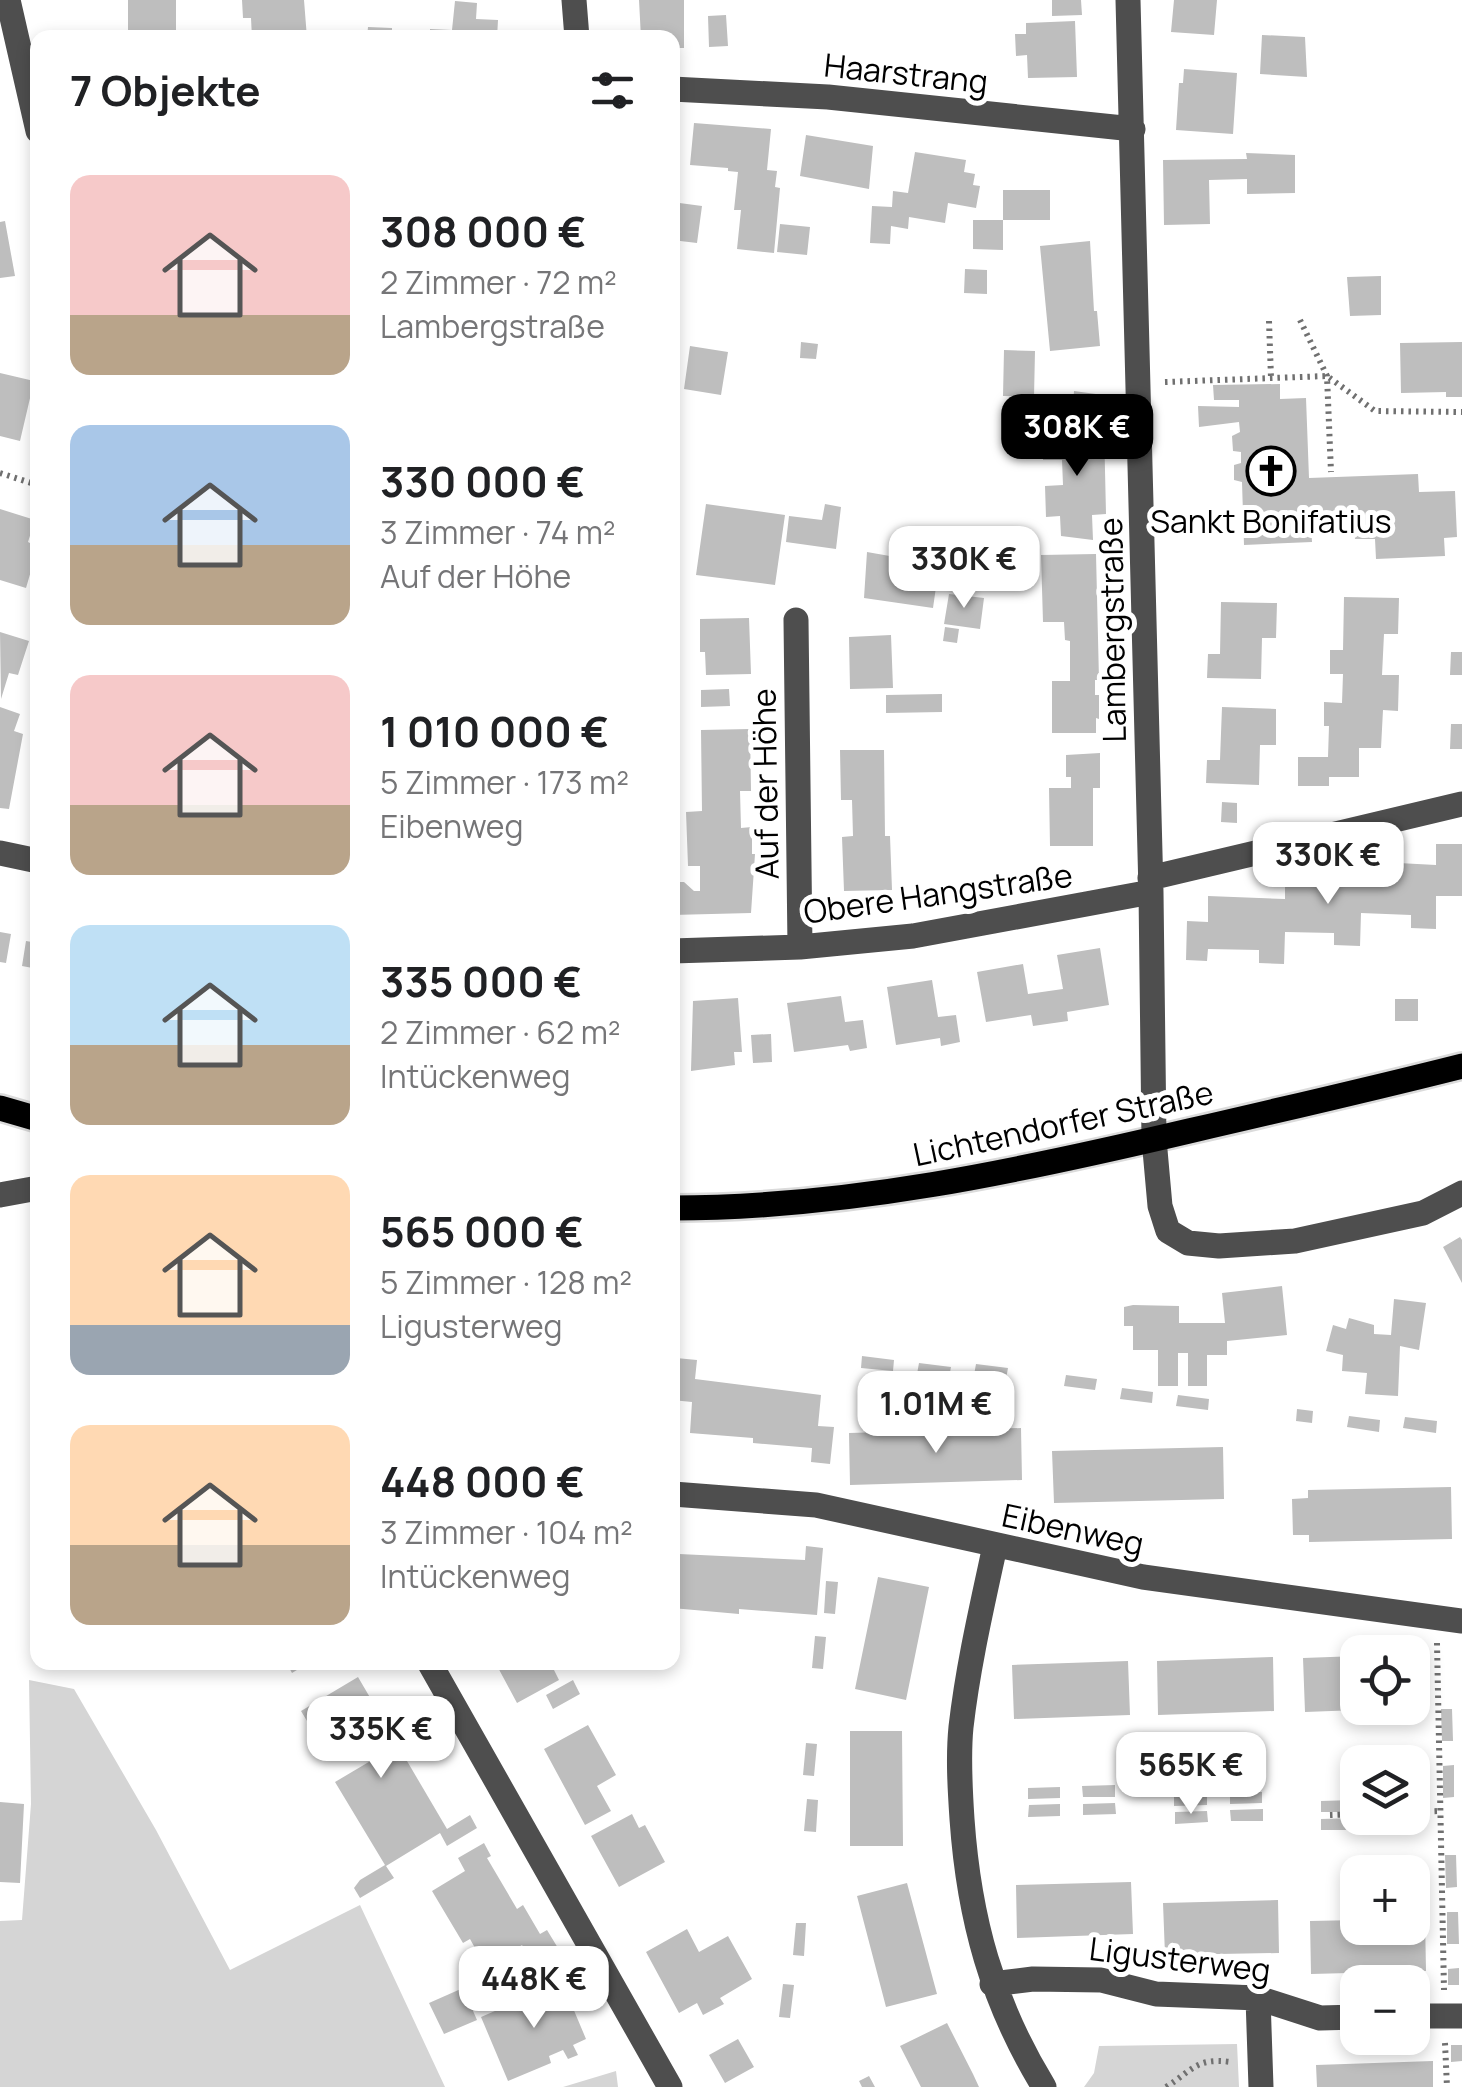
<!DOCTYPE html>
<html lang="de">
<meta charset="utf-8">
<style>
:root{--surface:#fff;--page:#f6f6f6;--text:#202124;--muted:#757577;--accent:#000}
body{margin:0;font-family:Manrope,sans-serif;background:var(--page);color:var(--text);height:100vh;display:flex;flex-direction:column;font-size:38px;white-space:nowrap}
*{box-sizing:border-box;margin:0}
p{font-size:32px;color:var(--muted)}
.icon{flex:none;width:55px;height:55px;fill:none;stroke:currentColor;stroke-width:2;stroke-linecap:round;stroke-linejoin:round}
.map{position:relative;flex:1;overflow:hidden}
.details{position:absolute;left:30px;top:30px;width:650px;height:1640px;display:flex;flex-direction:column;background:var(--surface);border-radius:20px;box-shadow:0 5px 15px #0003}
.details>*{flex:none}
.fabs{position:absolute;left:1340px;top:1635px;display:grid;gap:20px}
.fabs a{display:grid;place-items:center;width:90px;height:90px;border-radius:20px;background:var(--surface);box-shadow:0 5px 15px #0003;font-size:50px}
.price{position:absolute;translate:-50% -85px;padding:0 22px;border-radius:20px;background:#fff;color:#222;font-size:32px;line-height:65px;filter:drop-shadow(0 2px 5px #0008)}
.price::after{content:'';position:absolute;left:50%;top:60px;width:30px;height:22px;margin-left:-15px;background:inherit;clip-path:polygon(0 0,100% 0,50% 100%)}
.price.current{background:var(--accent);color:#fff}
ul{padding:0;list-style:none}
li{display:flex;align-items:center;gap:30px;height:250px;padding:0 40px}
li span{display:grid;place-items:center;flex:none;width:280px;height:200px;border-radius:20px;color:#555}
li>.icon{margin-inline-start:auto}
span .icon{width:120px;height:120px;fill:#fffc;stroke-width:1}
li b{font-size:42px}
h2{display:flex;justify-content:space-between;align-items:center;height:120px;padding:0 40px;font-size:42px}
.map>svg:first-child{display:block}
.green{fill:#d5d5d5}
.building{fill:#bebebe}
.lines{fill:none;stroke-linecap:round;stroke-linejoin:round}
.major-casing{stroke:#dbdbdb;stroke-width:30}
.path{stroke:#707070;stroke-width:6;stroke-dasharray:2.5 5;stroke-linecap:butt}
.minor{stroke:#4e4e4e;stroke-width:25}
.major{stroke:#000;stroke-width:25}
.labels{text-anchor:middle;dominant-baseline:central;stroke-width:10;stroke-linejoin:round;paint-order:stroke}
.street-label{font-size:32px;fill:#000;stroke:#fff}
.poi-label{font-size:32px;fill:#000;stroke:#fff}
</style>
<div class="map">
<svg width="1462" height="2087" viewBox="0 0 1462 2087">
<rect width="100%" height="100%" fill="#fff"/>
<path class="green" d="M29,1680L74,1689L156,1830L230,1970L360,1905L445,2087H0V1921L22,1920L31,1804Z
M1237,2044L1239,2087H1084L1094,2073L1099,2046Z
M616,2071L618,2087H563Z"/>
<path class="building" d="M128,0H176V38H120V32H128Z
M242,0H304L307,38H252L251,18H243Z
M639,0H684V48H672V38H641Z
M1052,0H1081L1082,15L1052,16Z
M1174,0H1217L1214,35L1171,32Z
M455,1L477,3L476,19L498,20L497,38H430V29L452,30Z
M726,15L728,46L709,47L708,16Z
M1075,21L1077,77L1028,78L1027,55L1016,56L1015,34H1026V23Z
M368,27L392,28V38H367Z
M1262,35L1305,37L1307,77L1260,74Z
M1184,69L1237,73L1233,134L1176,130L1179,83H1183Z
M694,123L771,129L767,170L777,171L775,187L780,188L774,253L737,249L741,210H734L738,172L728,171V168L690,165Z
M806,135L873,146L869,189L800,176Z
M915,152L966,160L964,172L975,174L973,185L980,186L976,208L948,203L945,223L909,217L908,229L891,226L890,244L870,243L872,206L892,207L893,191L908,193Z
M1246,153L1295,155V193L1247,194V179L1209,180L1210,224L1164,225L1163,160L1247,159Z
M1003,190H1050V220H1003Z
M672,202L702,206L697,243L672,240Z
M973,220H1003V250L973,249Z
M5,221L15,276L0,278V222Z
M780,224L810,227L807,255L777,252Z
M1090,241L1094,311H1097L1100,346L1050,351L1040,246Z
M965,269L987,270V294L964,293Z
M1381,276V315L1350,316L1347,277Z
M801,342L818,344L816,359L800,358Z
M1462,342V397H1446V392L1401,393L1400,343Z
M690,346L728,352L721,395L684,389Z
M1004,350L1035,351L1034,397L1003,396Z
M0,373L34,381L20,441L0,436Z
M1280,384V399L1306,398L1309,478L1418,474L1419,492L1455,491L1457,537L1444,538L1445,556L1376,559L1375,539H1355L1353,521L1357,516L1315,518L1316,524H1311L1312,542L1244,545L1242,482L1234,480V465L1241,463V452L1233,451L1232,436L1240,432L1239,422L1199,427L1198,406L1239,407V400H1214L1213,385Z
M1074,391L1103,395L1101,410L1073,406Z
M1014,398L1046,402V423H1014Z
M1104,427L1106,514L1092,515L1093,540L1061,536L1060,516L1046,517L1045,486L1063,485L1062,460H1043L1044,429Z
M706,504L785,515L775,585L696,575Z
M825,504L841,507L836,549L786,542L789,516L822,520Z
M0,509L35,520L28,542L38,547L26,588L0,580Z
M910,529L939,534L933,572L938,573L933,608L864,598L867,552L901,558V553L906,554Z
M1096,554L1099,680H1095V695H1099V719L1096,718V733H1052V681H1070V641L1065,640L1064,622H1043L1041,555Z
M949,594L984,598L980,629L944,624Z
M1344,597L1399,598L1398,634H1384L1382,675H1399L1398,711L1383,710L1381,748H1359V777H1329V786H1298V757H1328L1329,726H1324V702L1342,703L1343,674H1330V650H1343Z
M1221,602L1277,603L1276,638H1262L1261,679L1207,678L1208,654H1220Z
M749,618L751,674L706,675L705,652H700V619Z
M945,627L959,629L957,643L943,641Z
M0,632L29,641L18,675L9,673L1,699Z
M891,635L893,688L850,689L849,637Z
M1451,652H1462V675H1450Z
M729,689L730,706L701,707V690Z
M942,694V712L886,713V695Z
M0,707L20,714L14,731L23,734L9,809L0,808Z
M1222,707L1276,709V745H1260L1259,785L1206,783L1207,760H1220Z
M1451,724H1462V749H1450Z
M750,729L751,791H740L741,828L752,827V854H755L751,913L672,915V882H684L694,891H700V866H688L686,812L702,811L701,730Z
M840,750H884L885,836H890L892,890L844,891L842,837L853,836L852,800H841Z
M1100,753V788H1093V846H1050L1049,788H1071V777H1066V755Z
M1222,802L1237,803V823L1221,822Z
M1436,844H1462V896H1436V929L1411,928V915L1361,913L1360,946L1334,945V933L1285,932L1284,964L1259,963V950L1208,949L1207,961L1186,960L1187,921L1208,922V896L1285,899V879L1361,881V861L1436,865Z
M36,923H38V969L22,966L26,941L32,942Z
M0,932L11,934L6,963L0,962Z
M1100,948L1109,1005L1067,1012L1068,1021L1033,1026L1031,1015L986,1022L977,972L1023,964L1028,994L1063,989L1057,955Z
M932,980L938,1017L956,1015L960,1042L941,1046L940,1038L896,1045L887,987Z
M841,996L845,1022L863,1020L867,1048L850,1051L848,1045L794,1052L787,1003Z
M738,998L742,1052H734L735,1065L691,1071L693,1001Z
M1395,999H1418V1021H1395Z
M771,1034L772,1062L753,1063L751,1035Z
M1460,1237L1462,1240V1283L1443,1247Z
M1282,1286L1287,1335L1227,1341V1355H1207V1386H1188V1353H1178V1386H1158V1350H1133V1326H1124V1307L1133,1305L1179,1306V1323H1225L1222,1293Z
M1394,1299L1426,1303L1419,1350L1400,1346L1398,1396L1365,1394L1367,1373L1342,1371L1343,1355L1326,1351L1333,1325L1346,1329L1349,1318L1374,1325V1334L1391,1335Z
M862,1356L894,1360L893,1371L861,1368Z
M676,1358L697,1360L695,1379L821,1395L818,1426L834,1427L830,1464L811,1462L812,1448L753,1443V1438L690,1433L692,1402L672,1400Z
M919,1363L951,1367L949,1378L917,1374Z
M976,1364L1008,1368L1006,1379L974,1375Z
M1066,1375L1097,1379L1095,1390L1064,1386Z
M1122,1388L1153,1392L1152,1403L1120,1399Z
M1178,1395L1209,1399L1208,1410L1176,1406Z
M1297,1409L1313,1411L1312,1423L1296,1421Z
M1349,1416L1380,1420L1379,1432L1347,1427Z
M1405,1417L1437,1421L1436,1433L1403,1428Z
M1021,1428L1022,1480L850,1485L849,1433Z
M1223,1447L1224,1499L1054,1503L1052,1451Z
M1451,1487L1452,1539L1309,1542V1535H1293L1292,1499L1308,1498V1490Z
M806,1546L823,1548L817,1615L739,1609V1614L672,1608V1565L678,1566L679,1554L805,1560Z
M878,1577L929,1587L906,1700L855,1689Z
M826,1581L838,1582L835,1614L824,1613Z
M815,1636L826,1637L823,1669L812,1668Z
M1419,1654L1421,1708L1412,1709V1655Z
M1358,1656V1710L1305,1712L1303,1658Z
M1273,1657L1274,1711L1158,1715L1157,1661Z
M1128,1661L1130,1715L1014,1719L1012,1665Z
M286,1662H310L292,1673Z
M495,1662H550L559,1680L517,1703Z
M358,1677L382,1718L388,1714L395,1726L413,1716L421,1730L397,1744L447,1829L470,1815L477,1828L447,1846L440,1833L386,1866L394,1878L360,1898L354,1888L360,1880L385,1865L335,1782L389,1750L380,1735L370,1742L362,1729L325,1751L301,1711Z
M573,1680L580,1694L553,1709L546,1695Z
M1441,1709H1452L1453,1741H1442Z
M588,1725L616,1775L597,1786L611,1811L585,1825L544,1749Z
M850,1731H902L903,1846H850Z
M806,1743L817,1744L814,1776L803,1775Z
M1454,1765V1797L1443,1798V1766Z
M1115,1785V1797H1083L1082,1786Z
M1060,1787V1798L1028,1799V1788Z
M1246,1792H1262V1803L1230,1804V1793Z
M1207,1794V1805L1174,1806V1795Z
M807,1799L818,1800L816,1832L804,1831Z
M1353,1800V1812H1321V1801Z
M0,1802L24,1804L20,1883L0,1882Z
M1115,1803L1116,1814L1083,1815V1804Z
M1060,1804V1816L1028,1817L1029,1805Z
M1263,1809V1821H1231L1230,1810Z
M1207,1811L1208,1822L1175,1824V1812Z
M632,1814L639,1828L645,1825L665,1862L619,1887L591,1836Z
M1353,1818L1354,1830H1321V1819Z
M1377,1818H1408V1828L1377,1829Z
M484,1843L491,1856L487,1858L517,1909L523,1905L540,1934L547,1930L561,1953L533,1962L522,1945L485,1966L470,1939L463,1943L432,1891L465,1871L458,1858Z
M1445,1855H1456L1457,1887L1446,1888Z
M1131,1882L1133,1934L1017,1938L1016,1885Z
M907,1883L937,1994L886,2007L857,1896Z
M1278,1900L1279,1953L1165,1955L1163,1903Z
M1447,1912H1458L1459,1944H1447Z
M1425,1918L1426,1971L1311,1974L1310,1921L1358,1920V1928H1412V1919Z
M796,1923H806L804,1956L793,1955Z
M687,1929L699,1952L728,1936L752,1979L720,1998L724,2004L703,2015L697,2003L679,2013L646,1952Z
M1459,1968V1985H1448V1969Z
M562,1982L586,2039L573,2045L578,2055L568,2059L563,2050L549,2056L551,2063L508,2081L481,2017Z
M783,1984L794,1985L790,2018L779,2017Z
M463,1988L477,2020L444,2034L429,2003Z
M947,2023L973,2074L979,2087H921L900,2046Z
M738,2039L754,2067L725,2083L709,2055Z
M1451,2045H1462V2061L1451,2062Z
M1433,2061V2087H1317L1316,2065Z
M869,2076L875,2087H862L859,2081Z"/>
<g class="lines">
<g class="major-casing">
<path id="major" d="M0,1108L38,1119
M672,1208C848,1208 1019,1171 1189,1131C1280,1110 1371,1089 1462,1066"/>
</g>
<path class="path" d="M1300,320L1327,376L1331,472
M1269,321L1271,378
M1165,382L1327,376L1375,411L1462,412
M0,473L38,485
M1437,1643L1444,1990
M1412,1812L1440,1811
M1330,1815L1358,1814
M1445,2043L1447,2087
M1166,2087C1192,2071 1196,2057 1231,2062"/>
<path class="minor" d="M8,0L38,131
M574,0L577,38
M1128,0L1151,892L1154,1139L1160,1206L1168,1231L1188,1243L1219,1246L1295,1241L1423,1213L1462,1193
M672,89L828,97L1133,129
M796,620L800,947
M0,853L38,861
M1150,878L1462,804
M672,951L800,947L913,936L1151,892
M0,1195L38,1188
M673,1494L816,1505L1143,1577L1462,1621
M995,1546C982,1606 968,1666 961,1727C958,1757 960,1789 962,1819C969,1919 992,2002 1044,2087
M429,1662L670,2087
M992,1984L1033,1979L1101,1980L1156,1994L1258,1998L1320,2018L1358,2017
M1258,1998L1261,2087
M1412,2016H1462"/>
<use href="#major" class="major"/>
</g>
<defs>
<g id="church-ring" transform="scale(2.5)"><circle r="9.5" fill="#fff" stroke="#000" stroke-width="1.5"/><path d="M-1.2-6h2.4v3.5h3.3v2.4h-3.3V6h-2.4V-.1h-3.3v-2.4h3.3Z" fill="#000"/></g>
</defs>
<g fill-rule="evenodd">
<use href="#church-ring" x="1271" y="471"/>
</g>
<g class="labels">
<g class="street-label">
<text transform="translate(906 73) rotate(6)">Haarstrang</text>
<text transform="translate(1112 630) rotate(-91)">Lambergstraße</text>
<text transform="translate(765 784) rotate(-91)">Auf der Höhe</text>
<text transform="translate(938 893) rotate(-8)">Obere Hangstraße</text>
<text transform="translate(1063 1123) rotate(-12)">Lichtendorfer Straße</text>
<text transform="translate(1073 1529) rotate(12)">Eibenweg</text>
<text transform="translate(1180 1959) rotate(7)">Ligusterweg</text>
</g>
<g class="poi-label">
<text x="1271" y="521">Sankt Bonifatius</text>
</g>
</g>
</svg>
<div class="fabs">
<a><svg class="icon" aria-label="locate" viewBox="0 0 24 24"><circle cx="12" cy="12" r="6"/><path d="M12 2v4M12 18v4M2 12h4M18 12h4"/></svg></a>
<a><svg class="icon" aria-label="layers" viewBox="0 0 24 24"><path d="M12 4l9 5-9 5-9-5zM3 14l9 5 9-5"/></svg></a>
<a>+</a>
<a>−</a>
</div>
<b class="price current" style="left:1077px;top:479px">308K €</b>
<b class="price" style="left:964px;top:611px">330K €</b>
<b class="price" style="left:1328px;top:907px">330K €</b>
<b class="price" style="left:936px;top:1456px">1.01M €</b>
<b class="price" style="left:381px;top:1781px">335K €</b>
<b class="price" style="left:1191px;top:1817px">565K €</b>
<b class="price" style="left:534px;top:2031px">448K €</b>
<section class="details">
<h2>7 Objekte<svg class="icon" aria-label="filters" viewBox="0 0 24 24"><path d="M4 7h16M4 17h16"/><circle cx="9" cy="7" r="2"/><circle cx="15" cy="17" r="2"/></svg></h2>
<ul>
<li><span style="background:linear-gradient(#f6c9c9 70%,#b9a48a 0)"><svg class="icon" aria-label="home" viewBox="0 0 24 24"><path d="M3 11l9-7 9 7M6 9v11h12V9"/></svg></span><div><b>308 000 €</b><p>2 Zimmer · 72 m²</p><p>Lambergstraße</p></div></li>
<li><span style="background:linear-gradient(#a9c7e8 60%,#b9a48a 0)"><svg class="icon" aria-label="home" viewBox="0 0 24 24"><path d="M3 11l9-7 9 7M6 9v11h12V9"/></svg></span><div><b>330 000 €</b><p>3 Zimmer · 74 m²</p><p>Auf der Höhe</p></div></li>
<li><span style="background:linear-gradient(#f6c9c9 65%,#b9a48a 0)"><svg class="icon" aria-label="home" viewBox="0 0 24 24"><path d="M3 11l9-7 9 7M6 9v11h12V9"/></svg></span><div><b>1 010 000 €</b><p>5 Zimmer · 173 m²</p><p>Eibenweg</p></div></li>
<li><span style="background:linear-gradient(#bfe0f5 60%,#b9a48a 0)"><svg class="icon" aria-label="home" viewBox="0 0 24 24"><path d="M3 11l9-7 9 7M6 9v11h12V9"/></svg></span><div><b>335 000 €</b><p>2 Zimmer · 62 m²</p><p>Intückenweg</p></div></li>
<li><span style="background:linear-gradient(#ffd9b3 75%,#9aa5b1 0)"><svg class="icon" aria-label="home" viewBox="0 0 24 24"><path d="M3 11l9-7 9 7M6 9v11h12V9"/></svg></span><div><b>565 000 €</b><p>5 Zimmer · 128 m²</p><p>Ligusterweg</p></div></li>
<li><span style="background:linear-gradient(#ffd9b3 60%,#b9a48a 0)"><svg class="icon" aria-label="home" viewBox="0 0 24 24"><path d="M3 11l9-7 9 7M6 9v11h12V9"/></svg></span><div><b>448 000 €</b><p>3 Zimmer · 104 m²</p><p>Intückenweg</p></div></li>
</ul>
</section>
</div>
